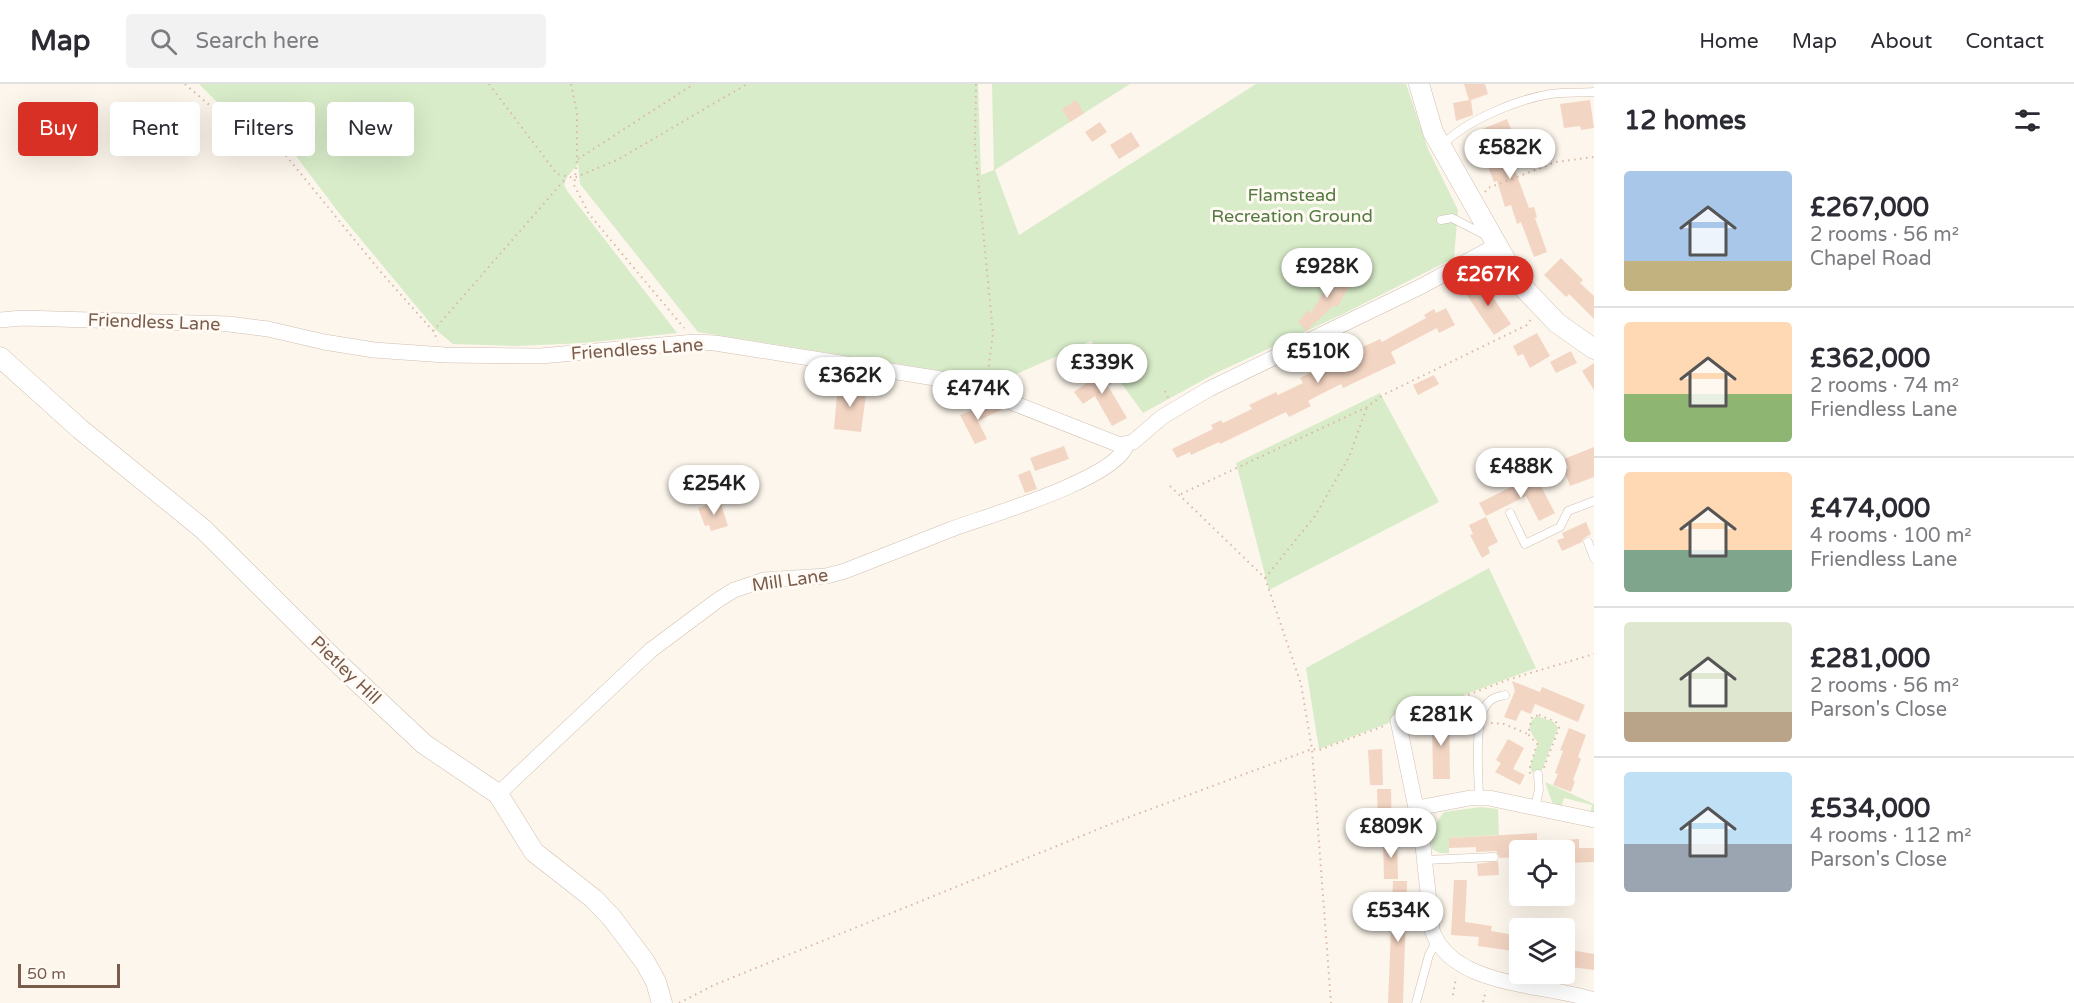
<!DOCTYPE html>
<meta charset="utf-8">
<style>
:root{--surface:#fff;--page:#f2f2f3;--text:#2b2b33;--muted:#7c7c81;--line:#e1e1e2;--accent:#d93025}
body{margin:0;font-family:"Varela Round",sans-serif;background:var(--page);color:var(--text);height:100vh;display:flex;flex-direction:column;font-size:22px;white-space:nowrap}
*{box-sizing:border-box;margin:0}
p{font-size:20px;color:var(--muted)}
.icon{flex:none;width:33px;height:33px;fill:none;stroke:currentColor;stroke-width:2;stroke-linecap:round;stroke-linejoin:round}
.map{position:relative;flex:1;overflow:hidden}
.sheet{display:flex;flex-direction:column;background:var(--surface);width:480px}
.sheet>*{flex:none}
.top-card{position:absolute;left:18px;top:18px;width:570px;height:54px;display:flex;gap:12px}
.buttons{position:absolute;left:1509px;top:756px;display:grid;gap:12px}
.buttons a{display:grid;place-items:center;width:66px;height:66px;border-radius:6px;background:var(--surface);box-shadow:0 6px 24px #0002;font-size:30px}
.scale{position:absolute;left:18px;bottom:15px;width:102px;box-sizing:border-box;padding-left:6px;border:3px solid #7a5c4d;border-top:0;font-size:16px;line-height:21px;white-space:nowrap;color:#7a5c4d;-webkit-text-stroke:4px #fffaf3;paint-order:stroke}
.price{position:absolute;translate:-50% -51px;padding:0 14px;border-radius:21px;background:#fff;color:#222;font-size:20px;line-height:39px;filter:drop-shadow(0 2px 3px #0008)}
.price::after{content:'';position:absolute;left:50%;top:36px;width:18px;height:14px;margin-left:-9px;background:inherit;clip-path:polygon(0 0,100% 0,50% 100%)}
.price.current{background:var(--accent);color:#fff}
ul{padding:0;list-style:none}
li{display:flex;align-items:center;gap:18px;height:150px;padding:0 30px}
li+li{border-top:2px solid var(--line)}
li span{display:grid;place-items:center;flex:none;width:168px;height:120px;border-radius:6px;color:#555}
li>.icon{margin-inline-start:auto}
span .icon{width:72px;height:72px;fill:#fffc;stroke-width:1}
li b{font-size:26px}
h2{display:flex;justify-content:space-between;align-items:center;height:72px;padding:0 30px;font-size:26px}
.tag{padding:0 21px;border-radius:6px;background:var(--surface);box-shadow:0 6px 24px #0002;font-size:21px;line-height:54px}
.tag.current{background:var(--accent);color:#fff}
header{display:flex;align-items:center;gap:36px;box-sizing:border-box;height:84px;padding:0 30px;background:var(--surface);border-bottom:2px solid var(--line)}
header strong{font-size:28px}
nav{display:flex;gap:33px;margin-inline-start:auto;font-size:21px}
.search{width:420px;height:54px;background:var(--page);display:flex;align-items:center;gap:15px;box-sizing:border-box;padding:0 21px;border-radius:6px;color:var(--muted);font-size:22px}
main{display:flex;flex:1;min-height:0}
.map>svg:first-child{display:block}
.green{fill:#d8ecc9}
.building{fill:#f3d5c3}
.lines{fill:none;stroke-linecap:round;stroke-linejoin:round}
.service-casing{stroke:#d1beb0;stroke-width:9}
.minor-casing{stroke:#d1beb0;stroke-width:16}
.tertiary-casing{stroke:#d1beb0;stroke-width:21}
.path{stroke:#d9b8a5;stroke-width:2;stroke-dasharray:1.5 4.5;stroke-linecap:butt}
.service{stroke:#fff;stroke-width:8}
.minor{stroke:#fff;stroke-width:15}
.tertiary{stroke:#fff;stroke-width:20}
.labels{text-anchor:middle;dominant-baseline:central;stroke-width:6;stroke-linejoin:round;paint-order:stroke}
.park-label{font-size:18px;fill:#537a41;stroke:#fffaf3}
.street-label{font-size:18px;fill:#7a5c4d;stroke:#fffaf3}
</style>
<header>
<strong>Map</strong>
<div class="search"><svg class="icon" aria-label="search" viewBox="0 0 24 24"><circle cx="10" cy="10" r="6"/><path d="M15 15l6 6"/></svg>Search here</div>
<nav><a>Home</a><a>Map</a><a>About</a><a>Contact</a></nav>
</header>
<main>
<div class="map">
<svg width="1594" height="919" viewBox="0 0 1594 919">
<rect width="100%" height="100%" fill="#fdf6ec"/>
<path class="green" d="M199,0H978L981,91L994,86L992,0H1130L995,86L1019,151L1256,0H1406L1428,65L1458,126L1454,174L1345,229L1216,289L1143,329L1091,257L992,301L973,292L698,248L580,100L578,80L567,93L564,101L568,108L677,249L584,259L515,262L453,260L436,246L339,129L293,68L223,24Z
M1380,309L1439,418L1269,506L1236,379Z
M1489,484L1536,584L1319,665L1306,584Z
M1537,632L1554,638L1558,644L1542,686L1532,688L1530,683L1538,659C1531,649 1524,641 1537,632Z
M1545,698L1594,720V731L1590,730L1592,721L1564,714L1561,723L1552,718Z
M1481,723L1498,725L1499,751L1449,754V769H1440L1432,765L1430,748L1444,728Z"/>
<path class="building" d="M1464,0H1485L1488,10L1471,16L1473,31L1456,37L1453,19L1469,16Z
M1076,16L1084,29L1070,38L1062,25Z
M1590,16L1594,44L1581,46L1580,42L1564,44L1560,20Z
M1507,35L1516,57L1506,62L1529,124L1534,123L1537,133L1535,134L1547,168L1534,173L1521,138L1517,140L1511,121L1505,123L1497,97L1494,98L1475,48Z
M1100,38L1107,48L1092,58L1085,48Z
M1131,48L1140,62L1119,75L1110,61Z
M1561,174L1583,196L1580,199L1594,212V235L1569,210L1566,213L1544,191Z
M1336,186L1353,196L1337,223L1334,221L1306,247L1298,238L1308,226L1311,229Z
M1481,196L1511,240L1494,251L1464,207Z
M1446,224L1455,241L1439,249L1437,244L1391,268L1396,279L1343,304L1341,300L1321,310L1308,317L1311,322L1289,333L1286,328L1220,360L1219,358L1191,371L1190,368L1177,374L1172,365L1213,345L1211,341L1221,336L1223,339L1252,325L1249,321L1276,308L1278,311L1303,299L1300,294L1326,281L1329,286L1347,277L1345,273L1365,262L1380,255L1382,258L1426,234L1424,231L1434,225L1436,229Z
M1537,249L1550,272L1530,284L1523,270L1518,272L1513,262Z
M1571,267L1577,279L1556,289L1550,278Z
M1099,279L1114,298L1108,302L1127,334L1112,342L1095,312L1083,320L1074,308L1095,293L1090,286Z
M1594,279V306L1582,287Z
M1434,291L1439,300L1418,311L1413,301Z
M838,300L867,303L861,348L834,345Z
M988,320L1003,325L978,337L987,355L975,360L960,331Z
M1064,362L1069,375L1035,387L1030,374Z
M1594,363V393L1570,402L1564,386L1568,384L1564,375Z
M1030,386L1037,405L1025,409L1018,391Z
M1535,391L1555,429L1539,437L1526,412L1486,432L1479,419Z
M720,417L728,442L711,447L709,441L705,442L698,424Z
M1486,433L1498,458L1488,463L1490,469L1482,474L1470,451L1473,450L1469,441Z
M1586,438L1591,450L1584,454L1582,458L1562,467L1557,456L1564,454L1562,449Z
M1512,597L1540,608L1542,603L1585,621L1578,638L1535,620L1531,630L1521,626L1516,637L1504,633L1515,607Z
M1432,631H1449L1450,695H1433Z
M1569,644L1586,651L1578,673L1581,675L1573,696L1575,697L1571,708L1553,701L1558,690L1555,689L1563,667L1560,666Z
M1508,655L1524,664L1513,685L1525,691L1520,701L1495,688L1501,679L1496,676Z
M1382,665L1383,701H1370L1368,666Z
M1377,705H1391L1392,753L1374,754V743H1378Z
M1537,749V758L1579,755V764H1594V778L1568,779V774H1564V766H1520V773L1500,774L1496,767L1476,768V763L1449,764V754Z
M1397,755L1398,795H1384L1383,756Z
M1498,777L1499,791L1478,792L1477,780Z
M1454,796H1467L1465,838L1492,842L1491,847L1520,852V868L1478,862L1479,853L1451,851Z
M1393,797H1407L1403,919H1388Z
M1564,865L1594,870V886L1564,882Z"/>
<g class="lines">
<g class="service-casing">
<path id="service" d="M1442,62C1464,37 1518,15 1551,10C1565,8 1580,9 1594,8
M1441,136L1452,134L1489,153
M1510,429L1525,460L1560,443L1568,427L1594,417
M1588,458L1594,474
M1479,714C1479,692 1472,629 1491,616C1494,613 1501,612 1505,611
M1535,723L1539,706L1538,690
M1425,776L1494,773
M1416,919L1429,871L1436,858"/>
</g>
<g class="minor-casing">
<path id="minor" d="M0,236L22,234L229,240L268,245L324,258L374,266L445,271L541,272L695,258L715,259L960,298L1120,361L1133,358L1162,333L1209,305L1422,202L1497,161
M1398,637L1422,753L1432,846C1452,904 1544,899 1594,916
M498,710L651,566L718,516L734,506L764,496L826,492L845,487C880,473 916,459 952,445C987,432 1117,395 1127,360
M1417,724L1470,714H1489L1594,736"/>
</g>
<g class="tertiary-casing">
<path id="tertiary" d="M1419,0L1433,48L1518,198L1557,239L1594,265
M0,273L80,345L203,445L342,583L424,660L498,710L534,768L594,815L612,834L645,878L656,898L662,919"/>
</g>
<path class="path" d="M185,0L222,32L259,45L275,58L380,187L433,247L438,257
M489,0L557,90L574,94L619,75L747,0
M571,0L577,30V76L574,101L589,130L684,244
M976,0L975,63L993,249L987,295
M578,75L694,0
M1485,108L1488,104L1556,78L1594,73
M433,247L567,93
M1165,307L1168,314
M1170,402L1265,494L1301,600L1312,665L1331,919
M1181,410L1367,323L1383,311L1527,241L1531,235
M1265,494L1315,432L1349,373L1367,323
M1539,631L1556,638L1559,644L1543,686L1538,690L1530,689L1529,686L1537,660L1528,650L1532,633Z
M1412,632L1507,596L1594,570
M1491,639L1504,640L1528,650
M1453,911L1456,893
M1483,918L1486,906
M679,919L714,901L1116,738L1312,665L1319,666L1384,642"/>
<use href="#service" class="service"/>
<use href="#minor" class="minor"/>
<use href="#tertiary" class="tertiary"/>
</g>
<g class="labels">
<g class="park-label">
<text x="1292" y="111">Flamstead<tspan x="1292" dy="21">Recreation Ground</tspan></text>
</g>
<g class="street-label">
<text transform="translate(154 238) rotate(2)">Friendless Lane</text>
<text transform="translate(637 265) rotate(-4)">Friendless Lane</text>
<text transform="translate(790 496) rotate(-8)">Mill Lane</text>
<text transform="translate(346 586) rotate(44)">Pietley Hill</text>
</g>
</g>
</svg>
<div class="buttons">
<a><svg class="icon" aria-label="locate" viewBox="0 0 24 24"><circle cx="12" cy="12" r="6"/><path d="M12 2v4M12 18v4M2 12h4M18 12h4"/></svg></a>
<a><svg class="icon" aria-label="layers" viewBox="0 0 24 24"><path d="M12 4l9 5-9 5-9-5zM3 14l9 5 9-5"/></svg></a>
</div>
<div class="scale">50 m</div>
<b class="price" style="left:1510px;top:96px">£582K</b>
<b class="price" style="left:1327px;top:215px">£928K</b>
<b class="price current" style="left:1488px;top:223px">£267K</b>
<b class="price" style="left:1318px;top:300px">£510K</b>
<b class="price" style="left:1102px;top:311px">£339K</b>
<b class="price" style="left:850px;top:324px">£362K</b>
<b class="price" style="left:978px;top:337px">£474K</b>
<b class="price" style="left:1521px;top:415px">£488K</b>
<b class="price" style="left:714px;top:432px">£254K</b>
<b class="price" style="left:1441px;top:663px">£281K</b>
<b class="price" style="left:1391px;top:775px">£809K</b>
<b class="price" style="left:1398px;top:859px">£534K</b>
<div class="top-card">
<a class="tag current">Buy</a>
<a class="tag">Rent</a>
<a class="tag">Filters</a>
<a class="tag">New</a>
</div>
</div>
<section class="sheet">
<h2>12 homes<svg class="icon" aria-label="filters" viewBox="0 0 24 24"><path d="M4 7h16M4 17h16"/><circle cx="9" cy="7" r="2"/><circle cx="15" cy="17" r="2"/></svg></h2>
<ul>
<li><span style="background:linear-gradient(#a9c7e8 75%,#c2b280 0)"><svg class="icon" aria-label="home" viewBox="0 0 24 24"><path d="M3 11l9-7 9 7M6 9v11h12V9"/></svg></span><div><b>£267,000</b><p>2 rooms · 56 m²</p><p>Chapel Road</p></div></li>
<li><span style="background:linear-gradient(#ffd9b3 60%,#8fb573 0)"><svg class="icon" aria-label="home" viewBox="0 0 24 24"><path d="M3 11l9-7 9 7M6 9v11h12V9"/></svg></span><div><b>£362,000</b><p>2 rooms · 74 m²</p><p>Friendless Lane</p></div></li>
<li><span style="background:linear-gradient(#ffd9b3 65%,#7fa58c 0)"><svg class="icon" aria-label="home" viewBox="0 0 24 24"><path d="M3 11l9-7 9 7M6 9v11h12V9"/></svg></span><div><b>£474,000</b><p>4 rooms · 100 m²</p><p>Friendless Lane</p></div></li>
<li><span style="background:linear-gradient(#dfe7d0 75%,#b9a48a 0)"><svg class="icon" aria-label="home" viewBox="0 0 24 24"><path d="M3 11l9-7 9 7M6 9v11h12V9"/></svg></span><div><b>£281,000</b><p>2 rooms · 56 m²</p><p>Parson's Close</p></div></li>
<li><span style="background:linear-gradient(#bfe0f5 60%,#9aa5b1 0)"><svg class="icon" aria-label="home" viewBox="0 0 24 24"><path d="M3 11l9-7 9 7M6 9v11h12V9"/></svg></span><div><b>£534,000</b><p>4 rooms · 112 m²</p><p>Parson's Close</p></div></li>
</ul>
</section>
</main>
